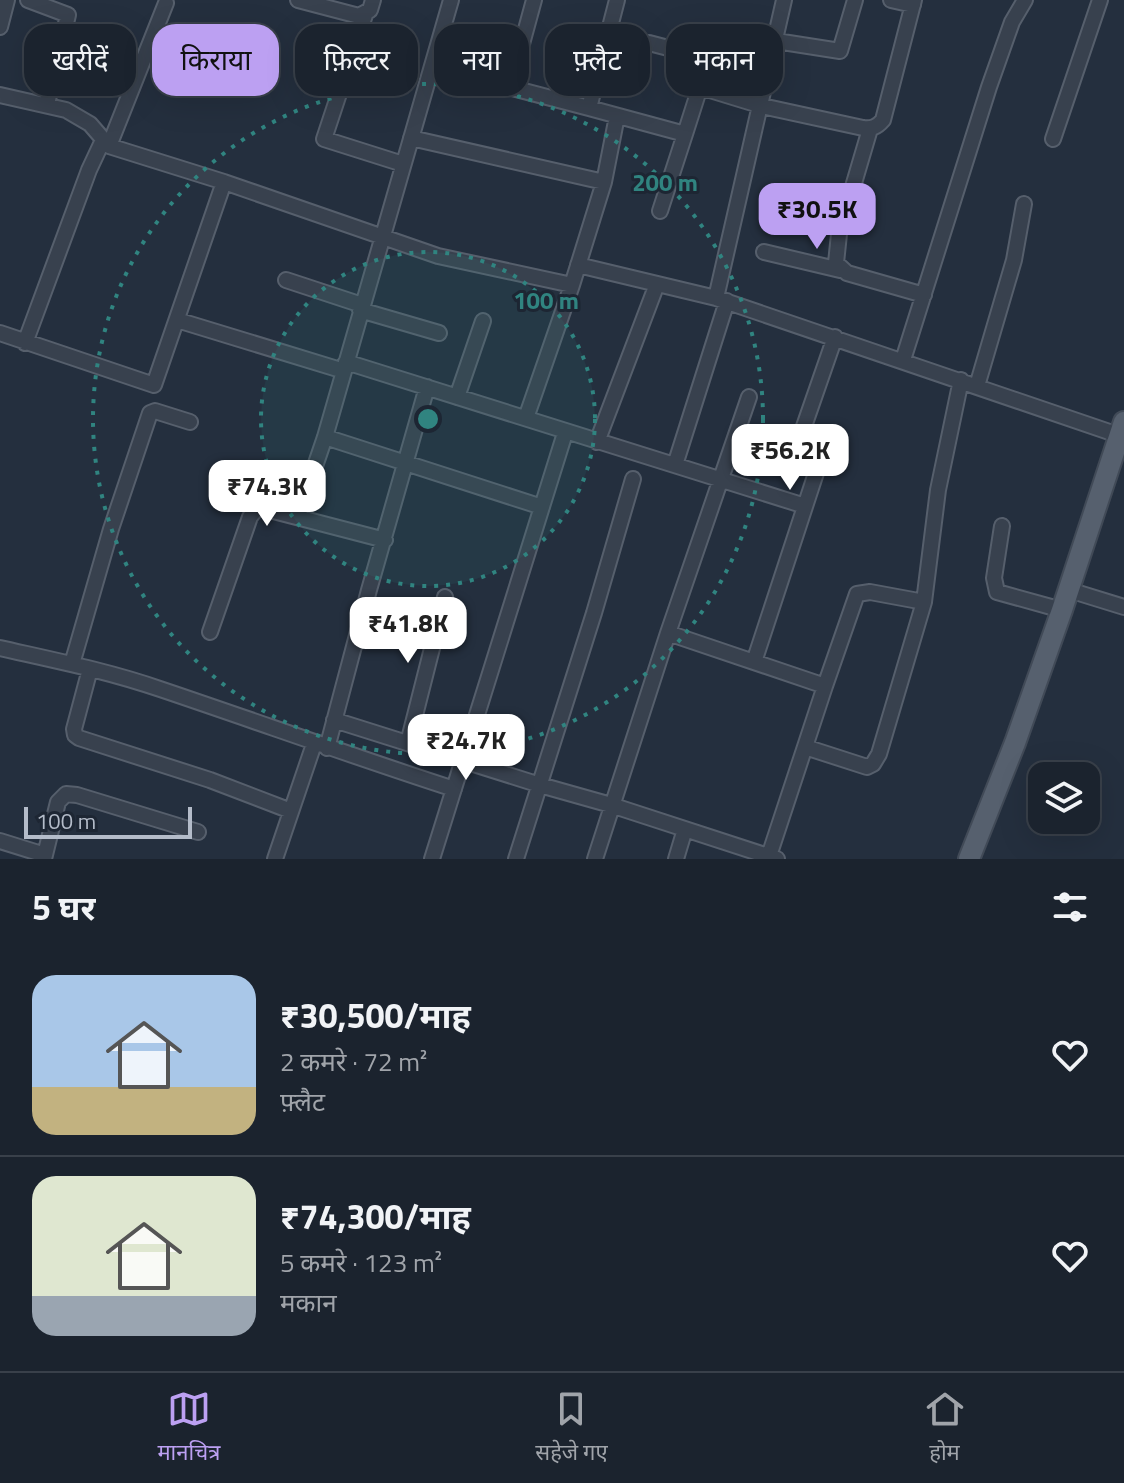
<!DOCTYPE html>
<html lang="hi">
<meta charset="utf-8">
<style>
:root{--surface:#1b232e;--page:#282f3a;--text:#f1f3f6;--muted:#a0a4aa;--line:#39404a;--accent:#bca0f2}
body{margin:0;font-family:"Titillium Web","Noto Sans Devanagari",sans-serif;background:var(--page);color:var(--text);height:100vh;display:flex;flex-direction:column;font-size:30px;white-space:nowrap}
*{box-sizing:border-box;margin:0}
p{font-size:26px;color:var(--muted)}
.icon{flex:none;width:44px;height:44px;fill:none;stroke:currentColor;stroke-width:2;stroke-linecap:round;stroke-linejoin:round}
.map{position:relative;height:859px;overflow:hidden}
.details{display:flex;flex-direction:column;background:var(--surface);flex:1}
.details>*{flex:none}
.hud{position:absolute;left:24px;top:24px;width:1076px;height:72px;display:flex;gap:16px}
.controls{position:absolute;left:1028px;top:762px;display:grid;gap:16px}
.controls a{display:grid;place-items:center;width:72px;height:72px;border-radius:16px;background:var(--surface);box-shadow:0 8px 32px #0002,0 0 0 2px var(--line);font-size:40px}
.scale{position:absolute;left:24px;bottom:20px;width:168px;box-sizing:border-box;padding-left:8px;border:4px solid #b4bcc9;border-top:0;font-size:22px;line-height:28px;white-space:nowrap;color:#b4bcc9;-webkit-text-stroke:6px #1d2633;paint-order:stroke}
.price{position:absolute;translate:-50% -68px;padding:0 18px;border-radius:16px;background:#fff;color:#222;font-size:26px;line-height:52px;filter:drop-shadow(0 2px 4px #0008)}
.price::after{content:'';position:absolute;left:50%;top:48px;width:24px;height:18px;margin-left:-12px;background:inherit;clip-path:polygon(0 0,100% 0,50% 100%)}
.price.selected{background:var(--accent);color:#111}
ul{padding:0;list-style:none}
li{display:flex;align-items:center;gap:24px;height:200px;padding:0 32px}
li+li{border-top:2px solid var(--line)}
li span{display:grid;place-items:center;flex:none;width:224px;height:160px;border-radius:24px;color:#555}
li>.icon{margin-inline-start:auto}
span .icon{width:96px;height:96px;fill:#fffc;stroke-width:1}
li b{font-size:34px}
h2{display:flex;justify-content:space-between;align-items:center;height:96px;padding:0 32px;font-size:34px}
.pill{padding:0 28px;border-radius:24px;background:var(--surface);box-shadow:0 8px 32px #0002,0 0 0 2px var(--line);font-size:28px;line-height:72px}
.pill.selected{background:var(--accent);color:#111}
.tabs{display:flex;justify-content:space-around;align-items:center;height:112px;border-top:2px solid var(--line);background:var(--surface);font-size:22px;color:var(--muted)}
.tabs a{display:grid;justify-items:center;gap:4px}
.tabs .selected{color:var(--accent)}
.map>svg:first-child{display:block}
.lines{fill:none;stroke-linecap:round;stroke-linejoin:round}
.street-casing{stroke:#565f6c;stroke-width:18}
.primary-casing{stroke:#414a57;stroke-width:24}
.street{stroke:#38414e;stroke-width:14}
.primary{stroke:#56606e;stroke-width:20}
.ring{fill:none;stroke:#308480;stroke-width:4;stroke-dasharray:4 8}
.centre{fill:#308480;stroke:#1d2633;stroke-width:4}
.ring-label{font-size:24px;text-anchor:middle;font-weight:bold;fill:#308480;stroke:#1d2633;stroke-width:6;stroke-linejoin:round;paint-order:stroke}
</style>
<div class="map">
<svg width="1124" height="859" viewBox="0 0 1124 859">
<rect width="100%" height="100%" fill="#242f3e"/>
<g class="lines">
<g class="street-casing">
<path id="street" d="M28,0L68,15L47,104
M298,0L359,16L370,10L373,0
M617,0L589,108L685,134L700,87L762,106L863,128C872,129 877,127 883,120L914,0
M784,0L716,298L1124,437
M891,0L913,5
M365,15L324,139L403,164
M0,27L7,0
M776,41L840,51L855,0
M649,43L703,57L700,87
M432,67L589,108
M510,88L534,0
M0,95L66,110L90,124L109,146L224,182L154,385L0,333
M870,129L839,234L836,263L847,273L924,295
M411,138L604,182
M1053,139L1100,0
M109,146L166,3
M224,182L438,256L572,285
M660,211L685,134
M764,252L840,270
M578,265L716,298
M286,280L362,305
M360,310L439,333
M177,320L344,371
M25,343L89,170L103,140
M903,360L989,87L1012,22L1025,0
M346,362L805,506
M977,386L1014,260L1024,204
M457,397L483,321
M526,418L572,285L604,182L617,116
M325,437L542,507
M597,442L657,284
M675,465L727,301
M298,516L325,437L451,0
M1002,526L994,578L997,592L1062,610
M1069,590L1124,607
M210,632L250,517L258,507L385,540
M668,633L825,686L768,859
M0,648C53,660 108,671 160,689C258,722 355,757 454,789
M754,662L817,470L815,458L802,447L801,435L835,337
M72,664L111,529L150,413L155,411L190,422
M90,669L74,729L75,735L79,738L210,780L291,811
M825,686L857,594L870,592L924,602
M334,720L540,785L611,805L777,859
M408,743L445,597
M805,747L867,767L873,764L879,754L924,602L938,490L961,380
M327,748L369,590L427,387
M0,841L45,855
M44,859L58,802L66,794L77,795L198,832
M275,859L314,744
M432,859L565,433
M516,859L594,613L633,479
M595,859L668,633L749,397
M676,859L685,829"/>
</g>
<g class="primary-casing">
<path id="primary" d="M969,859L1015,743L1062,610L1124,422"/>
</g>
<use href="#street" class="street"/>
<use href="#primary" class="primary"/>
</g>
<circle cx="428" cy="419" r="167" fill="#308480" fill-opacity=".12"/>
<g class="ring">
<circle cx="428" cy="419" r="167"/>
<circle cx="428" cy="419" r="335"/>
</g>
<circle cx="428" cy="419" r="12" class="centre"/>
<g class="ring-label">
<text x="665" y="191">200 m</text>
<text x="546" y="309">100 m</text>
</g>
</svg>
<div class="controls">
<a><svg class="icon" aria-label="layers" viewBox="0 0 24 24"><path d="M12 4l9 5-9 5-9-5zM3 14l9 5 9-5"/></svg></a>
</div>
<div class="scale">100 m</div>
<b class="price selected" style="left:817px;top:251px">₹30.5K</b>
<b class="price" style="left:790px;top:492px">₹56.2K</b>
<b class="price" style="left:267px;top:528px">₹74.3K</b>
<b class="price" style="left:408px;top:665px">₹41.8K</b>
<b class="price" style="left:466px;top:782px">₹24.7K</b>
<div class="hud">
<a class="pill">खरीदें</a>
<a class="pill selected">किराया</a>
<a class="pill">फ़िल्टर</a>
<a class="pill">नया</a>
<a class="pill">फ़्लैट</a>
<a class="pill">मकान</a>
</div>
</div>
<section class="details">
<h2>5 घर<svg class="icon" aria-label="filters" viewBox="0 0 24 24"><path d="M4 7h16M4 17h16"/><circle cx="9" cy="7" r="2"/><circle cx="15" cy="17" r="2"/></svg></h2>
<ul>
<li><span style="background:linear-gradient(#a9c7e8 70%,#c2b280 0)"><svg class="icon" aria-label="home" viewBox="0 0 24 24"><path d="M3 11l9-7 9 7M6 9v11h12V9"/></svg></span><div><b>₹30,500/माह</b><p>2 कमरे · 72 m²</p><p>फ़्लैट</p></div><svg class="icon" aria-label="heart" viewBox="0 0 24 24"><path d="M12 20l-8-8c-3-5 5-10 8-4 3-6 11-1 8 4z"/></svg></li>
<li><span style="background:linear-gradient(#dfe7d0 75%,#9aa5b1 0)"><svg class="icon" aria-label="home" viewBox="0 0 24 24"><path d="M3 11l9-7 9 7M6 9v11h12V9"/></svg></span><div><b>₹74,300/माह</b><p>5 कमरे · 123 m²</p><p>मकान</p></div><svg class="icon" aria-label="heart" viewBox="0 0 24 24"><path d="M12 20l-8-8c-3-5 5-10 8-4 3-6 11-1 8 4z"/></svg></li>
</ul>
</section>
<nav class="tabs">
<a class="selected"><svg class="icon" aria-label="map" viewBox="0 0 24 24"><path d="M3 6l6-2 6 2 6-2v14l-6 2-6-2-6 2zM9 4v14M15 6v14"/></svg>मानचित्र</a>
<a><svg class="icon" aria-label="saved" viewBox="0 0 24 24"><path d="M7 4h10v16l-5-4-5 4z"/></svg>सहेजे गए</a>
<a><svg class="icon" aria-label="home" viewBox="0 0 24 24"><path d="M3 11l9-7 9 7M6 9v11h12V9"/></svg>होम</a>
</nav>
